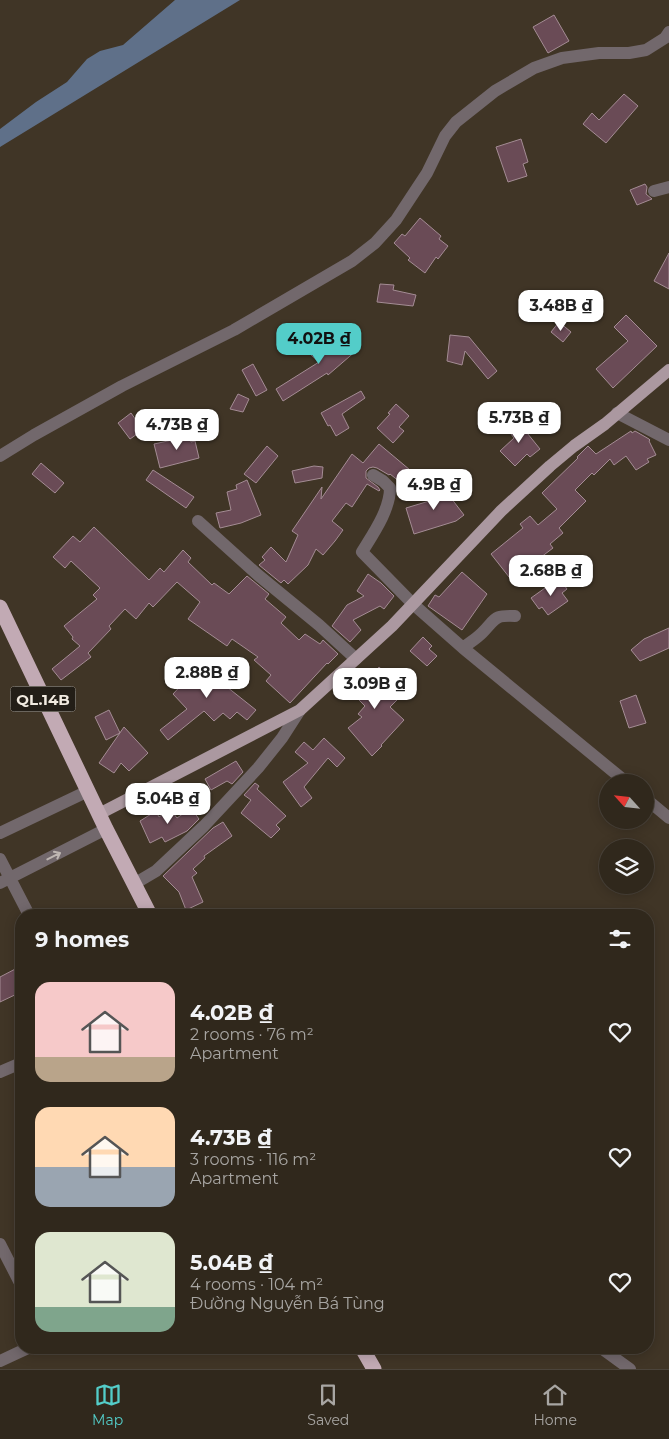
<!DOCTYPE html>
<meta charset="utf-8">
<style>
:root{--surface:#30281c;--page:#3c3429;--text:#f1f3f6;--muted:#a8a6a3;--line:#4b443b;--accent:#53cdc9}
body{margin:0;font-family:Montserrat,sans-serif;background:var(--page);color:var(--text);height:100vh;display:flex;flex-direction:column;font-size:19px;white-space:nowrap}
*{box-sizing:border-box;margin:0}
p{font-size:16px;color:var(--muted)}
.icon{flex:none;width:28px;height:28px;fill:none;stroke:currentColor;stroke-width:2;stroke-linecap:round;stroke-linejoin:round}
.map{position:relative;flex:1;overflow:hidden}
.side{position:absolute;left:15px;top:909px;width:639px;height:445px;display:flex;flex-direction:column;background:var(--surface);border-radius:20px;box-shadow:0 2px 12px #0003,0 0 0 1px var(--line)}
.side>*{flex:none}
.needle{width:32px;rotate:297deg}
.controls{position:absolute;left:599px;top:774px;display:grid;gap:10px}
.controls a{display:grid;place-items:center;width:55px;height:55px;border-radius:50%;background:var(--surface);box-shadow:0 2px 12px #0003,0 0 0 1px var(--line);font-size:25px}
.price{position:absolute;translate:-50% -42px;padding:0 11px;border-radius:10px;background:#fff;color:#222;font-size:16px;line-height:32px;filter:drop-shadow(0 1px 2px #0008)}
.price::after{content:'';position:absolute;left:50%;top:30px;width:15px;height:11px;margin-left:-8px;background:inherit;clip-path:polygon(0 0,100% 0,50% 100%)}
.price.on{background:var(--accent);color:#111}
ul{padding:0;list-style:none}
li{display:flex;align-items:center;gap:15px;height:125px;padding:0 20px}
li span{display:grid;place-items:center;flex:none;width:140px;height:100px;border-radius:15px;color:#555}
li>.icon{margin-inline-start:auto}
span .icon{width:60px;height:60px;fill:#fffc;stroke-width:1}
li b{font-size:21px}
h2{display:flex;justify-content:space-between;align-items:center;height:60px;padding:0 20px;font-size:21px}
.tabs{display:flex;justify-content:space-around;align-items:center;height:70px;border-top:1px solid var(--line);background:var(--surface);font-size:14px;color:var(--muted)}
.tabs a{display:grid;justify-items:center;gap:2px}
.tabs .on{color:var(--accent)}
.map>svg:first-child{display:block}
.water{fill:#5f7089}
.building{fill:#6a4b56;stroke:#a48c94}
.lines{fill:none;stroke-linecap:round;stroke-linejoin:round}
.minor{stroke:#72686c;stroke-width:12}
.major{stroke:#ab98a0;stroke-width:12}
.highway{stroke:#c2aab4;stroke-width:15}
.oneway{stroke:#beb6b2}
.labels{text-anchor:middle;dominant-baseline:central;stroke-width:4;stroke-linejoin:round;paint-order:stroke}
.shield{fill:#231e17;stroke:#b3ada4;stroke-width:1}
.shield-label{font-size:15px;font-weight:bold;fill:#f1eae0}
</style>
<div class="map">
<svg width="669" height="1369" viewBox="0 0 669 1369">
<rect width="100%" height="100%" fill="#403526"/>
<path class="water" d="M175,0H240L0,147V129L36,102L67,82L87,59L100,51L123,45Z"/>
<path class="building" d="M554,15L569,41L548,53L533,27Z
M624,94L638,106L606,143L583,124L592,113L599,120Z
M521,139L528,162L523,164L527,176L508,182L496,147Z
M645,184L647,187L646,194L652,199L637,205L630,190Z
M420,218L441,236L439,239L448,246L438,259L436,257L425,273L408,260L410,258L394,243L402,234L405,236Z
M669,253V289L654,281Z
M380,284L394,285L393,290L416,295L413,306L377,302Z
M626,315L657,346L613,388L596,369L628,341L614,327Z
M559,322L571,332L563,342L551,332Z
M329,335L336,342L342,336L357,350L328,375L327,373L283,401L276,389L319,362L310,354Z
M450,335L469,337L497,371L488,379L465,351L462,365L447,361Z
M253,364L267,390L256,396L242,370Z
M361,391L365,398L342,414L349,428L336,436L330,425L328,426L321,413Z
M238,394L249,399L243,412L230,409Z
M396,404L409,416L399,427L404,431L393,443L377,428L390,414L388,413Z
M131,413L143,430L130,439L118,423Z
M515,418L540,449L530,457L527,454L515,466L500,451L514,438L505,426Z
M188,431L191,442L195,441L199,458L160,468L154,444L177,439L176,433Z
M631,431L632,433L635,431L649,439L650,440L649,441L656,455L647,459L649,462L636,470L626,456L614,465L610,459L594,475L592,473L575,490L586,501L559,528L563,533L550,544L553,548L528,567L529,569L513,582L491,554L523,528L520,524L530,516L538,525L557,509L542,493L578,458L577,457L588,446L596,454Z
M379,444L410,470L400,482L390,474L389,475L377,468L373,467L369,468L366,471V478L378,487L380,490L379,491L367,484L352,507L346,503L332,521L343,530L335,541L323,555L316,549L308,565L288,584L284,580L281,583L259,565L265,560L262,557L271,547L286,562L298,535L292,531L322,487L321,499L352,454L363,463Z
M267,446L278,456L256,483L244,474Z
M41,463L64,483L55,493L32,474Z
M314,466L323,467L322,478L295,483L292,471Z
M153,470L194,497L186,508L146,480Z
M247,480L261,515L241,523L220,528L216,513L231,510L227,492L237,489L236,485Z
M438,481L464,515L456,521L414,534L406,508L436,499L428,489Z
M94,527L149,580L160,568L164,572L183,550L191,558L188,562L212,585L214,583L229,594L247,576L269,594L265,599L286,617L281,623L299,640L305,634L320,644L323,640L338,654L328,664L327,663L290,703L266,681L271,675L254,660L258,657L232,639L227,646L188,619L200,602L177,582L153,607L149,603L136,619L125,609L109,626L111,629L88,653L91,657L61,680L52,669L80,646L72,639L73,637L64,626L97,599L93,595L100,588L71,561L65,568L53,557L73,536L80,542Z
M462,572L487,594L462,630L428,606L435,595L439,597Z
M368,574L381,583L394,596L384,609L380,606L353,620L361,630L350,642L332,626L347,605L364,596L357,591Z
M559,578L567,589L562,593L568,601L548,615L542,607L539,609L531,598Z
M669,628V648L640,661L631,650L644,639Z
M423,637L432,646L429,649L437,656L427,666L410,651Z
M201,664L218,679L227,666L237,673L227,687L256,710L247,720L237,712L230,719L223,713L214,721L204,711L168,740L160,730L187,709L173,694Z
M379,667L398,684L396,687L403,694L390,707L404,720L381,745L382,746L372,756L348,728L362,717L358,714L365,706L344,685L353,676L362,686Z
M636,695L646,723L629,728L620,701Z
M109,710L120,733L106,740L95,717Z
M124,727L148,753L129,771L121,763L114,773L99,763Z
M324,738L345,758L337,767L328,758L304,787L312,798L301,807L283,782L308,763L295,752L304,742L313,750Z
M236,761L243,772L232,784L227,781L211,790L205,779Z
M255,783L259,786L257,789L286,816L276,825L280,829L271,838L241,813L251,800L244,795Z
M191,808L199,819L187,831L165,842L162,837L150,843L140,821L156,811L159,817L170,809L177,818Z
M223,822L232,836L204,856L205,858L193,869L197,873L192,877L203,902L186,910L179,892L163,876L213,828Z
M21,966V992L0,1002V977Z"/>
<g class="lines">
<path class="minor" d="M654,191L669,187
M617,413L669,440
M0,456L34,435L122,386L234,330L352,261L375,243L396,220L427,173L445,136L456,122L495,91L534,68L562,58L599,53H629L646,50L665,38L669,32
M373,475L383,481L390,488C390,510 373,534 362,552L413,604L463,648L626,782
M198,521L258,575L319,625L356,659
M463,648C469,643 476,639 482,633C496,619 493,615 515,616
M645,798L669,818
M0,833L88,791
M0,859L29,915
M0,883L106,829
M134,884L156,871L204,826L258,768L282,738L300,710
M0,1072L21,1063
M0,1244L21,1285
M601,1348L630,1369
M0,1361L28,1348"/>
<path class="major" d="M99,814L300,710L392,626L501,511L550,466L574,446L605,424L669,370"/>
<path class="highway" d="M0,607L106,829L150,915
M362,1348L374,1369"/>
</g>
<defs><path id="oneway-shaft" d="M-6 0H5M1.5-3L5.5 0L1.5 3" fill="none" stroke-width="1.6" stroke-linecap="round" stroke-linejoin="round" transform="scale(1.25)"/></defs>
<use class="oneway" href="#oneway-shaft" transform="translate(54 856) rotate(-27)"/>
<g class="labels">
<rect class="shield" x="10.5" y="686.5" width="65" height="25" rx="4"/>
<g class="shield-label">
<text x="43" y="699">QL.14B</text>
</g>
</g>
</svg>
<div class="controls">
<a><svg class="needle" viewBox="-14 -14 28 28"><path d="M0-13l5 13h-10z" fill="#e53935"/><path d="M0 13l5-13h-10z" fill="#a8a6a3"/></svg></a>
<a><svg class="icon" aria-label="layers" viewBox="0 0 24 24"><path d="M12 4l9 5-9 5-9-5zM3 14l9 5 9-5"/></svg></a>
</div>
<b class="price" style="left:561px;top:332px">3.48B ₫</b>
<b class="price on" style="left:319px;top:365px">4.02B ₫</b>
<b class="price" style="left:519px;top:444px">5.73B ₫</b>
<b class="price" style="left:177px;top:451px">4.73B ₫</b>
<b class="price" style="left:434px;top:511px">4.9B ₫</b>
<b class="price" style="left:551px;top:597px">2.68B ₫</b>
<b class="price" style="left:207px;top:699px">2.88B ₫</b>
<b class="price" style="left:375px;top:710px">3.09B ₫</b>
<b class="price" style="left:168px;top:825px">5.04B ₫</b>
<section class="side">
<h2>9 homes<svg class="icon" aria-label="filters" viewBox="0 0 24 24"><path d="M4 7h16M4 17h16"/><circle cx="9" cy="7" r="2"/><circle cx="15" cy="17" r="2"/></svg></h2>
<ul>
<li><span style="background:linear-gradient(#f6c9c9 75%,#b9a48a 0)"><svg class="icon" aria-label="home" viewBox="0 0 24 24"><path d="M3 11l9-7 9 7M6 9v11h12V9"/></svg></span><div><b>4.02B ₫</b><p>2 rooms · 76 m²</p><p>Apartment</p></div><svg class="icon" aria-label="heart" viewBox="0 0 24 24"><path d="M12 20l-8-8c-3-5 5-10 8-4 3-6 11-1 8 4z"/></svg></li>
<li><span style="background:linear-gradient(#ffd9b3 60%,#9aa5b1 0)"><svg class="icon" aria-label="home" viewBox="0 0 24 24"><path d="M3 11l9-7 9 7M6 9v11h12V9"/></svg></span><div><b>4.73B ₫</b><p>3 rooms · 116 m²</p><p>Apartment</p></div><svg class="icon" aria-label="heart" viewBox="0 0 24 24"><path d="M12 20l-8-8c-3-5 5-10 8-4 3-6 11-1 8 4z"/></svg></li>
<li><span style="background:linear-gradient(#dfe7d0 75%,#7fa58c 0)"><svg class="icon" aria-label="home" viewBox="0 0 24 24"><path d="M3 11l9-7 9 7M6 9v11h12V9"/></svg></span><div><b>5.04B ₫</b><p>4 rooms · 104 m²</p><p>Đường Nguyễn Bá Tùng</p></div><svg class="icon" aria-label="heart" viewBox="0 0 24 24"><path d="M12 20l-8-8c-3-5 5-10 8-4 3-6 11-1 8 4z"/></svg></li>
</ul>
</section>
</div>
<nav class="tabs">
<a class="on"><svg class="icon" aria-label="map" viewBox="0 0 24 24"><path d="M3 6l6-2 6 2 6-2v14l-6 2-6-2-6 2zM9 4v14M15 6v14"/></svg>Map</a>
<a><svg class="icon" aria-label="saved" viewBox="0 0 24 24"><path d="M7 4h10v16l-5-4-5 4z"/></svg>Saved</a>
<a><svg class="icon" aria-label="home" viewBox="0 0 24 24"><path d="M3 11l9-7 9 7M6 9v11h12V9"/></svg>Home</a>
</nav>
